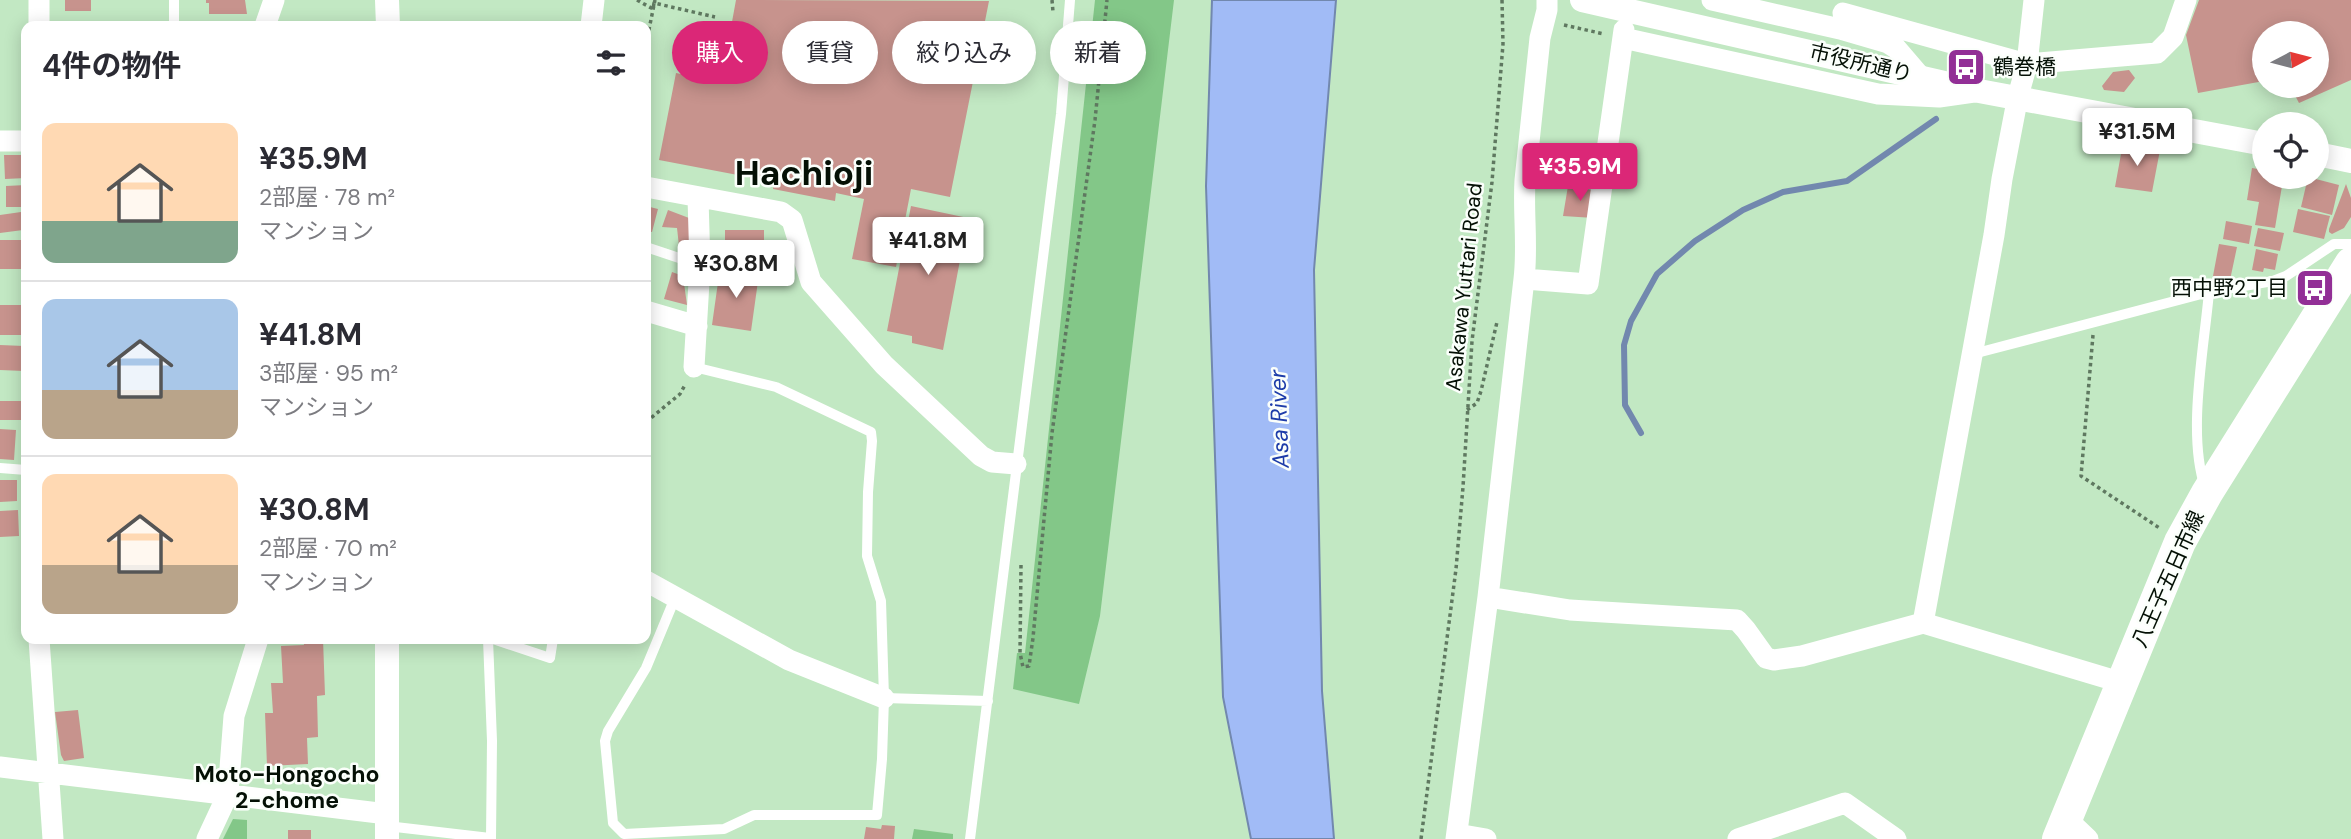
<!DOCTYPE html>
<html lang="ja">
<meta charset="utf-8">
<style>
:root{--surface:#fff;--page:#f2f2f3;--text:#2b2b33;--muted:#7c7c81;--line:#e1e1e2;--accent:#db2777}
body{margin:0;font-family:"DM Sans","Noto Sans JP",sans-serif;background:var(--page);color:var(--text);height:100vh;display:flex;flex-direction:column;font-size:26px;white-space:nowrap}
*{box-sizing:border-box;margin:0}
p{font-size:23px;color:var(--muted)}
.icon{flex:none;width:38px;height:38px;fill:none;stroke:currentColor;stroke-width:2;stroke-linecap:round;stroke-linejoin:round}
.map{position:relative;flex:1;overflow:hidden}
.sheet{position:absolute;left:21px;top:21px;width:630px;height:623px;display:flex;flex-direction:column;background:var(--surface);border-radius:14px;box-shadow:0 4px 18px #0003}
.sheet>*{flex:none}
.top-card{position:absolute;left:672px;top:21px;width:665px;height:63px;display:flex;gap:14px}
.needle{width:46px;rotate:83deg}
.buttons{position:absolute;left:2252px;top:21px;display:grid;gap:14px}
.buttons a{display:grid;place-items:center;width:77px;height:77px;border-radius:50%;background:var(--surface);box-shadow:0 4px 18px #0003;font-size:35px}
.price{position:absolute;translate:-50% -60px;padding:0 16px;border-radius:7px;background:#fff;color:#222;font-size:23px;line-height:46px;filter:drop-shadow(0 2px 4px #0008)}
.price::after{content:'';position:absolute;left:50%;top:42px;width:21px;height:16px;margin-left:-10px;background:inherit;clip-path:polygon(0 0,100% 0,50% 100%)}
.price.selected{background:var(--accent);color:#fff}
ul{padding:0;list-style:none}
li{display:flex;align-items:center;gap:21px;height:175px;padding:0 21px}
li+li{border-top:2px solid var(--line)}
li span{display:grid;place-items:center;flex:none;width:196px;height:140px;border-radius:14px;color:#555}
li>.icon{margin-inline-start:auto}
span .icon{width:84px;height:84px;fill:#fffc;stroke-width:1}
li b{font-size:30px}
h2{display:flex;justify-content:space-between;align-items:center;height:84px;padding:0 21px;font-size:30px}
.tag{padding:0 24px;border-radius:32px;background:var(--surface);box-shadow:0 4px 18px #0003;font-size:24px;line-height:63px}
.tag.selected{background:var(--accent);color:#fff}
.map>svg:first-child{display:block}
.green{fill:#83c788}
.water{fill:#a1bbf6;stroke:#7288ae;stroke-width:2}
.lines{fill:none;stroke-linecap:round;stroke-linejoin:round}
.stream{stroke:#7288ae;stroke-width:6}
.building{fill:#c7938d}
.path{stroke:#5f7860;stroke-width:3.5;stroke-dasharray:3.5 3.5;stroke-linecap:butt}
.service{stroke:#fff;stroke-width:10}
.minor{stroke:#fff;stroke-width:21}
.tertiary{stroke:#fff;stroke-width:24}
.primary{stroke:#fff;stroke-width:32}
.labels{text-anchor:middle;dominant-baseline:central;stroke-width:5;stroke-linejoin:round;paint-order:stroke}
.street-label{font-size:21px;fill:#041005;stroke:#fbfffb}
.poi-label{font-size:21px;fill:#041005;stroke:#fbfffb;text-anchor:start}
.water-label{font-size:23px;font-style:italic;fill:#1d3ca9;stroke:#fbfffb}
.neighbourhood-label{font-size:23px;font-weight:bold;fill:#041005;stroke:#fbfffb}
.town-label{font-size:35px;font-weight:bold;fill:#041005;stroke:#fbfffb}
</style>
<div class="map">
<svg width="2351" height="839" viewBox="0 0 2351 839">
<rect width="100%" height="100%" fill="#c2e8c3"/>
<path class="green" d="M1095,0H1174L1100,616L1079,704L1013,689L1017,653H1025Z
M233,819L247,820V839H223Z
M914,829L953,834V839H912Z"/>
<path class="water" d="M1212,0H1336L1314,270L1322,691L1334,839H1251L1223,697L1206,186Z"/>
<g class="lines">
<path class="stream" d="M1641,433L1625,405L1624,345L1631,321L1657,274L1695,241L1743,210L1783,192L1847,181L1936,119"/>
</g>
<path class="building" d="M65,0H91V11H65Z
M206,0H245L247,14H209V3H206Z
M736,0L989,1L950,197L911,189L896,267L852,259L864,199L836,193L835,201L773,189L774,182L659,160L676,73L721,82Z
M2199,0H2351V80L2299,103L2290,86H2317V33H2264V81L2198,93L2186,35Z
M2129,70L2135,78L2124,92L2104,90L2102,86L2113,72Z
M2123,143L2160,150L2152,192L2115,187Z
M4,155H25L26,178L5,179Z
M2252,168L2264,170V177H2273L2272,184L2282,186L2275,228L2255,225L2259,202L2247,200Z
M2308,177L2339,185L2332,215L2301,207Z
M2346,184L2351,198V217L2344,228L2332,234L2329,232V229Z
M26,185V207H6V186Z
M1568,186L1598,191L1594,218L1563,216Z
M646,206L658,209L652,232L646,231Z
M911,206L968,218L943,350L912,343V336L887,331Z
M2298,209L2330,216L2324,239L2293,232Z
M668,210L689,218L691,245L679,246L677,228L662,227Z
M21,212L23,230L0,233V215Z
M2226,221L2252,226L2249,244L2223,239Z
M2258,228L2284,233L2280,251L2254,246Z
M725,230H764V255H725Z
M0,240H26L25,269H0Z
M2219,244L2237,247L2230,280L2213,276Z
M2256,249L2278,254L2275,270L2264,268L2263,272L2252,270Z
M720,268L759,274L751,331L712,325Z
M672,272L683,276L687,305L664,299Z
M0,305H21V335H0Z
M0,345L24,346V371L0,370Z
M0,401H25V420H0Z
M0,429L16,430L14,460L0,459Z
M0,480H17V501L0,502Z
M18,510L19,536L0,537V511Z
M303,639H323L325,695L317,696L318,737L307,738L308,764L267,766L265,713H273L271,683H283L281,646L304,645Z
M78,710L84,758L64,761L61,755L55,712Z
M882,825L895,826L894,839H864L866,827L881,829Z
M288,830H311V839H288Z"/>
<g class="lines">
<path class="path" d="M637,0L653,9L654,3L715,17
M1052,0L1053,12
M1564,25L1604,34
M646,44L655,0
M2093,335L2081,476L2161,529
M1467,410L1477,403L1481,391L1497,322
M646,422L680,394L685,385
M1021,565L1020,653L1023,667L1029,666L1033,638L1052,433L1095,120L1107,0
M1421,839L1456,569L1463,487L1472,341L1492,182L1503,44L1502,0"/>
<path class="service" d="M174,26V0
M646,247L700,265
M1973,354L2209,292L2273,281L2286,276L2334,244H2351
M0,468L26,470
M2205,487C2187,434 2204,349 2209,292
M675,598L646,668L608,731L605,741L613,823L624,834L724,829L754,815H877L882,759L884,698L881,601L867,556L868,492L872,441L871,432L776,387L694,367
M488,639L492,741L491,839
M493,639L550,658L553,639
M884,698L988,701
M387,826L490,838
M970,839L1061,114L1070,0"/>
<path class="minor" d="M1712,0L1840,29L1888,43L1896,48L1920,76
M1843,13L2027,64L2157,53L2173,37L2186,0
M39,26V0
M265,26L274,0
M591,26L594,0
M1623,38L1878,94L1939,97L1974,92
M0,141H26
M646,187L781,212L792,220L811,282L884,365L981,456L992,462L1016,464
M1524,279L1588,284L1624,30
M646,311L697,326
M694,367L700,265L698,198
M646,581L789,660L884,698
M1488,597L1570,610L1737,620L1746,630L1766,658L1774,660L1802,656L1923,623L2123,683
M1923,623L1994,235L2002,179L2018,96L2027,64L2034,0
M39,639L53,839
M0,767L387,814
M2067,819L2088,839
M1457,834L1486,839
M207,839L228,794L234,716L258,639
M1456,839L1488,597L1524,279C1528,246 1523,213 1525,180L1540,38L1547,10V0
M1738,839L1845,803L1896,839"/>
<path class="tertiary" d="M387,0L388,26
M1582,0L1979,91L2264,144
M2317,154L2351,161
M387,639V839"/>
<path class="primary" d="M2058,839L2180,542L2207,493L2351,263"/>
</g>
<defs>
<g id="bus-square" transform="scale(2.0125)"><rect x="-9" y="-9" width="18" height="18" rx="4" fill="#922f96" stroke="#fbfffb"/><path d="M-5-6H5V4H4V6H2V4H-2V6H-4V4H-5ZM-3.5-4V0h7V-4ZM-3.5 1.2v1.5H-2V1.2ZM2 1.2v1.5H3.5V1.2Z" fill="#fff"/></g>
</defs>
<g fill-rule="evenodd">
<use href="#bus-square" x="1966" y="67"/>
<use href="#bus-square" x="2315" y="288"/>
</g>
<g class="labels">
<g class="street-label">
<text transform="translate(1861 63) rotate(13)">市役所通り</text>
<text transform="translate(1464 287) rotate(-84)">Asakawa Yuttari Road</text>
<text transform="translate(2168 579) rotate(-66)">八王子五日市線</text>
</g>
<g class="poi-label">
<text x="1993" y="67">鶴巻橋</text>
<text x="2288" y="288" text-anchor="end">西中野2丁目</text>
</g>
<g class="water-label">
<text transform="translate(1279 419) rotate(-92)">Asa River</text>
</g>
<g class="neighbourhood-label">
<text x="287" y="774">Moto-Hongocho<tspan x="287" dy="26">2-chome</tspan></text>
</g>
<g class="town-label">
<text x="804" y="173">Hachioji</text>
</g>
</g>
</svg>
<div class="buttons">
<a><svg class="needle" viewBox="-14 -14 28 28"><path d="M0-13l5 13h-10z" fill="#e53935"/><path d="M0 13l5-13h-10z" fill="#7c7c81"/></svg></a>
<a><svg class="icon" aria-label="locate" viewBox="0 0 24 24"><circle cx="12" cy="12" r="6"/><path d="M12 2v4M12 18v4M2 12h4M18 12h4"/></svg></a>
</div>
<b class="price" style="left:2137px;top:168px">¥31.5M</b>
<b class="price selected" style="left:1580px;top:203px">¥35.9M</b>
<b class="price" style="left:928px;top:277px">¥41.8M</b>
<b class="price" style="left:736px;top:300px">¥30.8M</b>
<div class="top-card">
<a class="tag selected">購入</a>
<a class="tag">賃貸</a>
<a class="tag">絞り込み</a>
<a class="tag">新着</a>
</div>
<section class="sheet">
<h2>4件の物件<svg class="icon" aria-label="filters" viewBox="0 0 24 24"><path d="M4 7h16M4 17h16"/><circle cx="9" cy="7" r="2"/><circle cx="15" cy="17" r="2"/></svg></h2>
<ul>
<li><span style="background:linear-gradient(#ffd9b3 70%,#7fa58c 0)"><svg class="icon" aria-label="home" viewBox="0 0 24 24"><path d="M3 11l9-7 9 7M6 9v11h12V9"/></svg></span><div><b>¥35.9M</b><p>2部屋 · 78 m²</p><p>マンション</p></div></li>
<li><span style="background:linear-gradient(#a9c7e8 65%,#b9a48a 0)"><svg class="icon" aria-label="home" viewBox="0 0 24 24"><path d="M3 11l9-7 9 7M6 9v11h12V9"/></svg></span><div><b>¥41.8M</b><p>3部屋 · 95 m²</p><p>マンション</p></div></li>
<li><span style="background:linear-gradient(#ffd9b3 65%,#b9a48a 0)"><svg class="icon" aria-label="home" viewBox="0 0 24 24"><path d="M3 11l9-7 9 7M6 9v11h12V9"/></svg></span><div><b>¥30.8M</b><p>2部屋 · 70 m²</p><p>マンション</p></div></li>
</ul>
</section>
</div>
